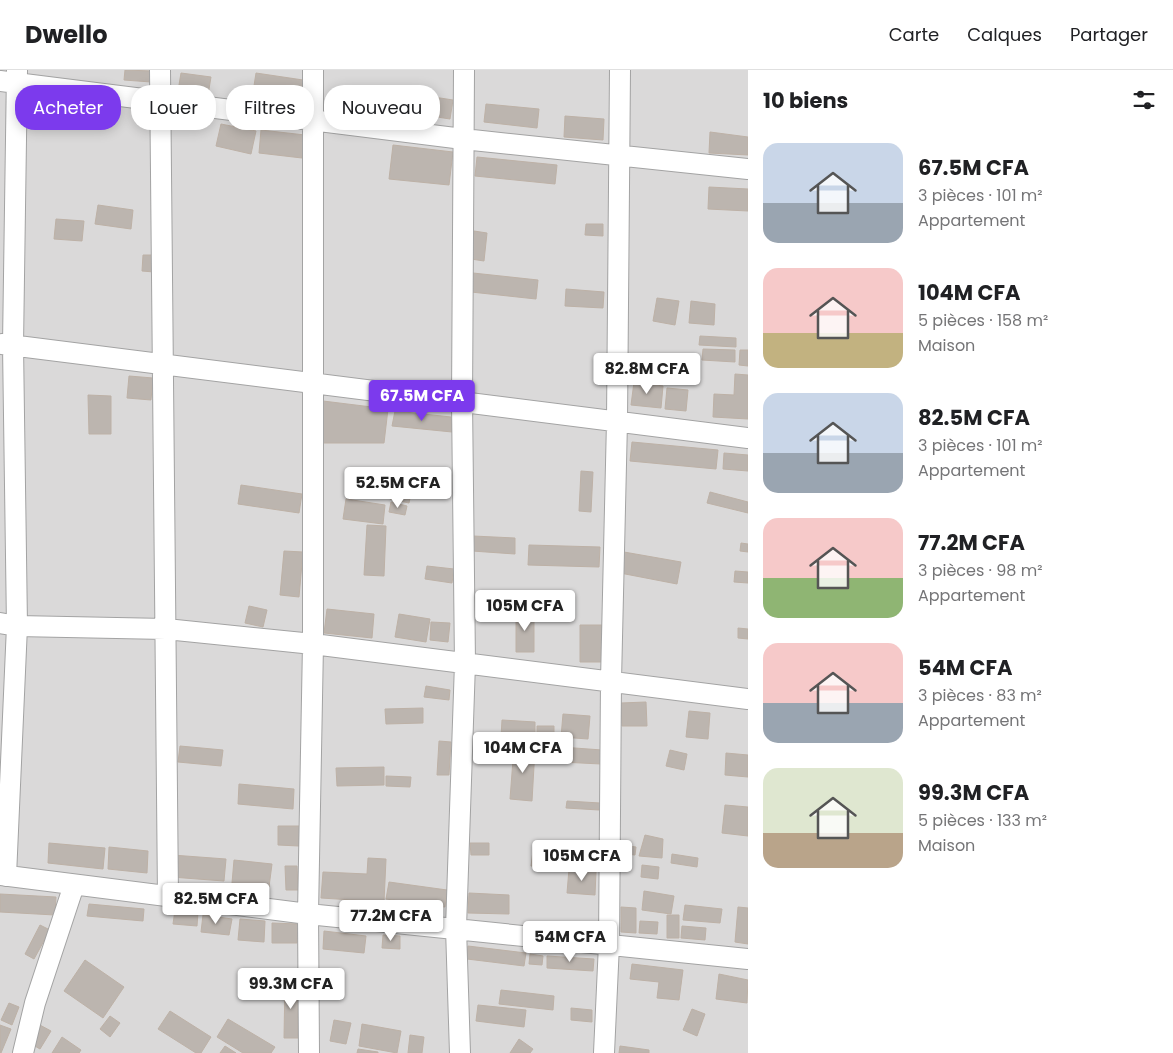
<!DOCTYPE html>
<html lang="fr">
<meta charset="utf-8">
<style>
:root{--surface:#fff;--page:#f6f6f6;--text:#202124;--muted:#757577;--line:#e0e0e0;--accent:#7c3aed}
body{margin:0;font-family:Poppins,sans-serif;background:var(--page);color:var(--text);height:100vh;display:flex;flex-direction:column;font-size:19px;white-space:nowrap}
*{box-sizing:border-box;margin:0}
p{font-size:16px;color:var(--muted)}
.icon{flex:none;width:28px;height:28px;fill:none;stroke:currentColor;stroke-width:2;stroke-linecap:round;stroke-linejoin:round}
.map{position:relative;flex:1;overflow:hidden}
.panel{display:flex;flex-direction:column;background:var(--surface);width:425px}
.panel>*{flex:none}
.guide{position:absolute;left:15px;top:15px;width:475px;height:45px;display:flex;gap:10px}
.price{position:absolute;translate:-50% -42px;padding:0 11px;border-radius:5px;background:#fff;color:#222;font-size:16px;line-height:32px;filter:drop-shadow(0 1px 2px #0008)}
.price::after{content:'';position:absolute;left:50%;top:30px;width:15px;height:11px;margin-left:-8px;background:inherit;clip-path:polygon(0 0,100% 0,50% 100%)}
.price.current{background:var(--accent);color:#fff}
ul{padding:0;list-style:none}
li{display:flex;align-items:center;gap:15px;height:125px;padding:0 15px}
li span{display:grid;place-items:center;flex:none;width:140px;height:100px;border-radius:15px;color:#555}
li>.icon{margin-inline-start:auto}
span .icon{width:60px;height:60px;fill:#fffc;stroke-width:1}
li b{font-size:21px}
h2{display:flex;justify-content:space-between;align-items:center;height:60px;padding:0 15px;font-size:21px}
.pill{padding:0 18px;border-radius:20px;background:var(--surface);box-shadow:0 2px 12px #0003;font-size:18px;line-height:45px}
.pill.current{background:var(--accent);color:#fff}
header{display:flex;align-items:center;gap:30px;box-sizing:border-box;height:70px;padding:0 25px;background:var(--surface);border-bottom:1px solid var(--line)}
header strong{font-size:24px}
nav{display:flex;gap:28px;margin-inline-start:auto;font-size:18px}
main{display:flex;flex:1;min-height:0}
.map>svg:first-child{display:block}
.residential{fill:#dad9d9}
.building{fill:#bcb5af;stroke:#bdb1a6}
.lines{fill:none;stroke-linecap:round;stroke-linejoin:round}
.street-casing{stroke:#a3a3a3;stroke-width:22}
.street{stroke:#fff;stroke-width:20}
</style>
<header>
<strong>Dwello</strong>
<nav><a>Carte</a><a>Calques</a><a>Partager</a></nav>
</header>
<main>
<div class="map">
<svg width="748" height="983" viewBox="0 0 748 983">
<rect width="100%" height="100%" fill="#ece9e2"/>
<path class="residential" d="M0,0H748V983H0Z"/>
<path class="building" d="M125,0L152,1L151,12L124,10Z
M181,3L211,7L208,25L178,21Z
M256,3L303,10L300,29L253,22Z
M408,23L453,30L450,49L405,42Z
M486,34L539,39L537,58L484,52Z
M565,46L604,49L603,70L564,67Z
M221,54L256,61L251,84L216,76Z
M261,60L305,65L302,88L259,83Z
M710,62L748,67V85L709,83Z
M393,75L453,82L449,115L389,109Z
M477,87L557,95L555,114L475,106Z
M709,117L748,119V141L708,139Z
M98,135L133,140L131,159L95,154Z
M56,149L84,151L82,171L54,169Z
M586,154H603V166L585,165Z
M474,161L487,163L484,191L471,189Z
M143,185H154V202L142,201Z
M473,203L538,210L536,229L471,222Z
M566,219L604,222L603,238L565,236Z
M657,228L679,231L675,255L653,251Z
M691,231L715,234L714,255L689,253Z
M700,266L736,268V277L699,275Z
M703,279L735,280V292L702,290Z
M740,280H748V296L739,295Z
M735,304L748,305V349L713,347L714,324L734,325Z
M129,306L153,308L151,330L127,328Z
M634,312L663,316L661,338L631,335Z
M667,318L688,320L686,341L665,339Z
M88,325L111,326V364H89Z
M323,331L388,339L384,373H323Z
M395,341L451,347L452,362L392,356Z
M632,372L718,380L716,399L630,391Z
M724,383L748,385V401L723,399Z
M581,401L593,402L591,442L579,441Z
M394,410L413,414L409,433L390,429Z
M241,415L302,424L299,443L238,434Z
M710,422L748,432V443L707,433Z
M346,429L385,435L383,454L343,449Z
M391,432L407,436L405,445L389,442Z
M367,455L386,456L384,506L364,505Z
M473,466L515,468V484L472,481Z
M741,473L748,474V482L740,481Z
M529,475L600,477L599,497L528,495Z
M284,481L303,482L299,527L280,525Z
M624,482L681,492L677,514L620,503Z
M427,496L454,499L452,513L425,509Z
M735,501L748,502V513L734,512Z
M249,536L267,540L263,557L245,553Z
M327,539L374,544L372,568L324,563Z
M516,543H534V582H516Z
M399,544L430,549L426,572L395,567Z
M431,552L450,553L448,572L430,570Z
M580,555H602V592H580Z
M738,558L748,559V569L738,568Z
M426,616L450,620L449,630L424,627Z
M646,632L647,656H622L621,633Z
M423,638V653L386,654L385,639Z
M689,641L710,643L708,669L686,667Z
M563,644L590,646L588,669L561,667Z
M502,650L535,652V669L501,667Z
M537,656H554V667H537Z
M439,671L451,672L449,705H437Z
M180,676L223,680L221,696L178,692Z
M514,677L535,679L532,731L510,729Z
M561,677L602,680L601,694L561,692Z
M670,680L687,684L684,700L666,696Z
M726,683L748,685V707L725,705Z
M384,697V715L337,716L336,698Z
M386,706L411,707L410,717L386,716Z
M239,714L294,719L293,739L238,734Z
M567,731L600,733L599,740L566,738Z
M725,735L748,737V766L722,763Z
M278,756H300L299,776L278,775Z
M645,765L663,769L662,788L639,786Z
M49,773L105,778L103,799L48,793Z
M470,773H489V785H471Z
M534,773L562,776L560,799L531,796Z
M620,775L636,777L635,785L619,783Z
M109,777L148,781L147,803L108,799Z
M672,784L698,788L697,797L671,793Z
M172,785L226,789L224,811L171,807Z
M368,788L386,789L384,832L321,828L323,802L367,804Z
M234,790L272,794L269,817L232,813Z
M642,795L659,797L658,809L641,807Z
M285,796H297L298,820H286Z
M569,799L596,801L595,825L567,823Z
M389,812L447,820L445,837L386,829Z
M644,821L674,826L671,844L642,840Z
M469,823L509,825V844L468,843Z
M0,824L56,827L55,845L0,842Z
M89,834L144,839L143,851L87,846Z
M685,835L722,839L720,853L683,850Z
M621,837L636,838V863L621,862Z
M738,837L748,838V874L735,872Z
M175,840L198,842L197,856L173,854Z
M203,845L232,849L229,865L201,862Z
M667,845H679V868H667Z
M240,849L265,851L264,872L238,870Z
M640,851L658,852L657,864L639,863Z
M272,853L298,854L297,873H272Z
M40,855L50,860L34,889L25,884Z
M682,856L706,858L705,870L681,868Z
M324,861L366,866L364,883L323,879Z
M383,865L400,866V879L382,878Z
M468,876L526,883L524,896L467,889Z
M530,884L543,886L542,895L529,894Z
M547,886L594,889L593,901L547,898Z
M85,890L124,917L103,948L64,921Z
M632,894L683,900L679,930L657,928L659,912L630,909Z
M719,904L748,910L747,933L716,929Z
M285,911H298V968H284Z
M501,920L554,926L553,940L499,934Z
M9,933L19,937L12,955L1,950Z
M478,935L526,940L524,957L476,951Z
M571,938L592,940V952L571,950Z
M692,939L705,944L697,966L683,960Z
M170,941L211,967L201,983H196L158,959Z
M110,946L120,953L110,967L100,959Z
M228,949L275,977L271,983H243L217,967Z
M334,950L351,953L346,974L330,971Z
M38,954L51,961L40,979L28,972Z
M362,954L401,961L397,983L359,976Z
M0,955L11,959L1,983H0Z
M410,965L424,967L422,983H408Z
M62,967L81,980L79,983H52Z
M519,969L533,979L530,983H510Z
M225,976L236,983H220Z
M620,976L649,980V983H619Z
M358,979L378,982V983H357Z"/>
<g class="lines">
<g class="street-casing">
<path id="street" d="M160,0L168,827
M0,11L463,69L748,99
M2,274L748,368
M0,553L17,556L166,559L313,574L748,629
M0,805L308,844L748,889
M6,806L17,556L13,275L17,0
M23,983L35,933L74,815
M309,983L308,844L313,574V0
M460,983L456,858L465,593L462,331L464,0
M604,983L609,874L611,611L617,351L620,0"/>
</g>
<use href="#street" class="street"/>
</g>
</svg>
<b class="price" style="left:647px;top:325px">82.8M CFA</b>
<b class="price current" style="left:422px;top:352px">67.5M CFA</b>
<b class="price" style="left:398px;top:439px">52.5M CFA</b>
<b class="price" style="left:525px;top:562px">105M CFA</b>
<b class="price" style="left:523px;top:704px">104M CFA</b>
<b class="price" style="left:582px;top:812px">105M CFA</b>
<b class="price" style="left:216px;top:855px">82.5M CFA</b>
<b class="price" style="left:391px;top:872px">77.2M CFA</b>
<b class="price" style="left:570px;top:893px">54M CFA</b>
<b class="price" style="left:291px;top:940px">99.3M CFA</b>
<div class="guide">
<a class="pill current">Acheter</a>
<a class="pill">Louer</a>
<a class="pill">Filtres</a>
<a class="pill">Nouveau</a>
</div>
</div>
<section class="panel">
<h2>10 biens<svg class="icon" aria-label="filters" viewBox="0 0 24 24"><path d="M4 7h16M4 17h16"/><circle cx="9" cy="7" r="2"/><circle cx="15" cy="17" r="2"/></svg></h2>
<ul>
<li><span style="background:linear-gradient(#c9d6e8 60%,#9aa5b1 0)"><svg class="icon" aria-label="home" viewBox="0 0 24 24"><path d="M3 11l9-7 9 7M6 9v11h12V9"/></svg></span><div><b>67.5M CFA</b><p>3 pièces · 101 m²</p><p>Appartement</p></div></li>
<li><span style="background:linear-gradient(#f6c9c9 65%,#c2b280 0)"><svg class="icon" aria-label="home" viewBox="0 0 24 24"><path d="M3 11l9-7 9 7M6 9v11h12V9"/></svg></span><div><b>104M CFA</b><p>5 pièces · 158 m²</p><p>Maison</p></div></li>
<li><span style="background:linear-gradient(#c9d6e8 60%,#9aa5b1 0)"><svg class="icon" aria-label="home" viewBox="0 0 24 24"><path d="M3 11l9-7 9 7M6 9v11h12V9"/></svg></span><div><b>82.5M CFA</b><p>3 pièces · 101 m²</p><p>Appartement</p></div></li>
<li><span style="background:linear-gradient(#f6c9c9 60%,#8fb573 0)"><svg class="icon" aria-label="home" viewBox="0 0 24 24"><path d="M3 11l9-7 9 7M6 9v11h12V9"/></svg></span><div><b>77.2M CFA</b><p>3 pièces · 98 m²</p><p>Appartement</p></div></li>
<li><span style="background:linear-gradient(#f6c9c9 60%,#9aa5b1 0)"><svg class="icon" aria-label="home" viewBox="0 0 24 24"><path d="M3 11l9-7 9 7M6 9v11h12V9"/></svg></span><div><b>54M CFA</b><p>3 pièces · 83 m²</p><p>Appartement</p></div></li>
<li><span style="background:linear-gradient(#dfe7d0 65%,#b9a48a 0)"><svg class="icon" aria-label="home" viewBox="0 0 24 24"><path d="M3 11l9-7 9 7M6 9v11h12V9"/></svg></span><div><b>99.3M CFA</b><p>5 pièces · 133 m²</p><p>Maison</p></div></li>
</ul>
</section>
</main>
